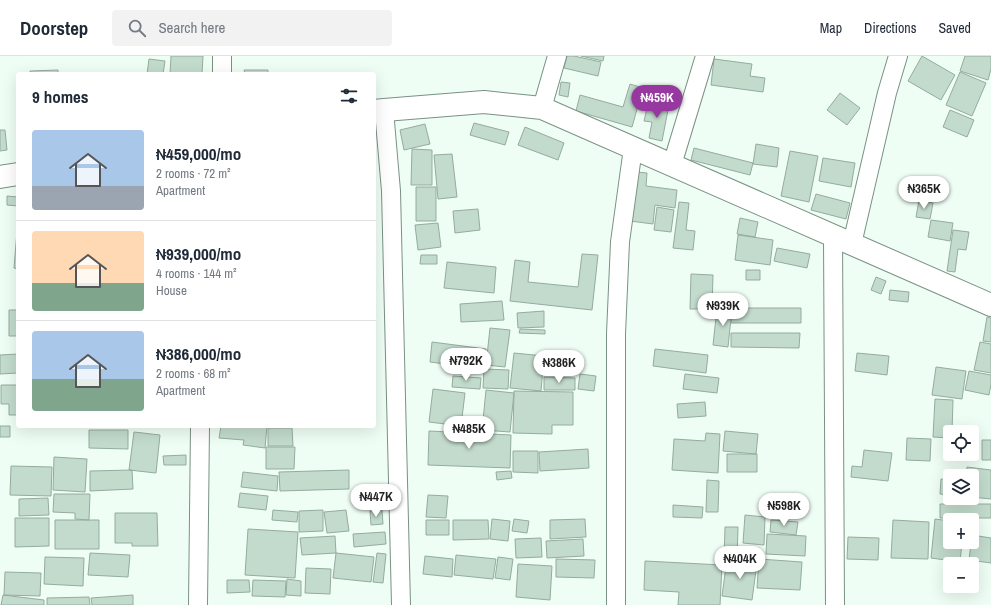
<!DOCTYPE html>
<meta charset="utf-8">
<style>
:root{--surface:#fff;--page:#f2f2f3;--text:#1f2937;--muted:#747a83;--line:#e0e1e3;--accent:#9738a1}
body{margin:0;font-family:"Archivo Narrow",sans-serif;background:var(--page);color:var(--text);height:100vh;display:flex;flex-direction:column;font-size:15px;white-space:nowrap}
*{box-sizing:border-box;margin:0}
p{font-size:13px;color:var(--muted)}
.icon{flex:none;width:22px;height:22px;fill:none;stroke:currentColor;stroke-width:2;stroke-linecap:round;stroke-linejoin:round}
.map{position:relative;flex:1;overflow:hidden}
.sheet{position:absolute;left:16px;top:16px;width:360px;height:356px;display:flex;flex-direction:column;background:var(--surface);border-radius:4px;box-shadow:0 4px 16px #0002}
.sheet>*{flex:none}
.buttons{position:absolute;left:943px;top:369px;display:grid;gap:8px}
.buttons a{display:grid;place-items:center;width:36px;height:36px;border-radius:4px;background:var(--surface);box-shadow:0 4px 16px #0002;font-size:20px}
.price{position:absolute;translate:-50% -34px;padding:0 9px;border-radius:14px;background:#fff;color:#222;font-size:13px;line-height:26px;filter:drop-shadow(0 1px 2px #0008)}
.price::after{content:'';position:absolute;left:50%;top:24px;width:12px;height:9px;margin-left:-6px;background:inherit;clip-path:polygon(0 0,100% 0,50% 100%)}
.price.current{background:var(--accent);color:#fff}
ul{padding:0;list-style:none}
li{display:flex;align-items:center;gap:12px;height:100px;padding:0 16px}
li+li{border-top:1px solid var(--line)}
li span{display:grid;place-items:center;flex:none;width:112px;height:80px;border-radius:4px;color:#555}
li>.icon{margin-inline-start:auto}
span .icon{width:48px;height:48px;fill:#fffc;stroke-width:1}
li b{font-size:17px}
h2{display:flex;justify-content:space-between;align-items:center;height:48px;padding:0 16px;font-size:17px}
header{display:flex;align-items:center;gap:24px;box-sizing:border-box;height:56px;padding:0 20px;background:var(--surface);border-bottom:1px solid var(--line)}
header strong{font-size:19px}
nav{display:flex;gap:22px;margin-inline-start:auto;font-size:14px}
.search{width:280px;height:36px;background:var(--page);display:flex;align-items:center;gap:10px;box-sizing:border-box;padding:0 14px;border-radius:4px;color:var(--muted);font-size:15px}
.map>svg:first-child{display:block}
.building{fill:#c2dbcc;stroke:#94ac9e}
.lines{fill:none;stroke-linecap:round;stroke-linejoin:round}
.street-casing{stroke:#7a9184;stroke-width:20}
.secondary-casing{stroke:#7a9184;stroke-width:24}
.street{stroke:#fff;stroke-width:18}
.secondary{stroke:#fff;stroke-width:22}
</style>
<header>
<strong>Doorstep</strong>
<div class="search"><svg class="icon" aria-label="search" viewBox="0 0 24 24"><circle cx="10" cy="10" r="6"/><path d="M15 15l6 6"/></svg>Search here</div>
<nav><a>Map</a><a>Directions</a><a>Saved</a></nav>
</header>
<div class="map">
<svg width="991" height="549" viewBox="0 0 991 549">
<rect width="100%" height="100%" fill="#effef5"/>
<path class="building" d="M171,0H203L202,18H170Z
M567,0H574L601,6L598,20L564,12Z
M581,0H604L603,5Z
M922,0L955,19L941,44L908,25Z
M965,0H991V13L988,24L960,15Z
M149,3L165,5L163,18H147Z
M714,3L752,8L750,20L765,22L763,36L711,29Z
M58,14V18H30V15Z
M244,14H268V18H245Z
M960,16L986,27L972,60L946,49Z
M561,26L570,27L568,41L559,39Z
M630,28L643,32L632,71L576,55L580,39L623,51Z
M840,37L860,52L847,69L827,54Z
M649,44L669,49L662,85L649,82L652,66L644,65Z
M950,54L974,64L967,81L943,71Z
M474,67L509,76L505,89L470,79Z
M425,68L430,88L404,94L400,74Z
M525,71L564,87L558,104L518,89Z
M0,74H5L7,94L0,95Z
M756,88L779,92L777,111L753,108Z
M694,92L753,107L750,119L691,104Z
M412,93L432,94V129H411Z
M790,95L818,100L809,146L781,140Z
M452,98L457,141L438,143L434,99Z
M823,102L855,107L851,131L819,125Z
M637,116L647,117L646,130L677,134L675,152L655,149L653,168L630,165Z
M416,131H436V165H416Z
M816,138L850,147L846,163L811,154Z
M7,140L18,141V150L7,149Z
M919,144L933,147L930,163L916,161Z
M679,146L689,147L686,174L695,175L693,194L673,192Z
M657,151L674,154L671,176L654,174Z
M478,153L480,174L455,177L453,155Z
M740,162L758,166L755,181L737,178Z
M18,163V213L14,212Z
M931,164L953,167L950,185L928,181Z
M438,167L441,191L418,194L415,169Z
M953,174L969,176L966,194L958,193L955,216L947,215Z
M738,179L773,184L770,209L735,204Z
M777,192L810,198L807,212L774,205Z
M582,198L598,199L592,254L510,245L515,204L530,206L528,226L578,231Z
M421,199H437V208H420Z
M447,206L496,211L494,237L444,232Z
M746,214H760V224H746Z
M691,218L713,219L712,253H690Z
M876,221L886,225L881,238L871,234Z
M890,234L909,236L908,246L889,244Z
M502,245L504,264L461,266L460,248Z
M717,252L732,253L728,291L713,289Z
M732,252H801V267H731Z
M9,254H18V280H9Z
M544,255V271L518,272L517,257Z
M987,261L991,262V286L983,285Z
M490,272L510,274L505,311L486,309Z
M520,273L545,274V278L519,277Z
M731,277H800L799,292L731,291Z
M432,286L486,293L484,313L430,306Z
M980,286L991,288V317L974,314Z
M655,293L708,299L706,317L653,310Z
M514,297L544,300L541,335L510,332Z
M857,297L889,300L887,319L855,315Z
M18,298V317L0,318V299Z
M936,311L966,315L962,343L932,339Z
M484,313L509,314L508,333L483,332Z
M969,315L991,319V328L989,339L965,334Z
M580,318L596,320L594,335L578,333Z
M685,318L719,322L717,337L683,333Z
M453,320L481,322L480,333L452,331Z
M544,321L575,322V334H544Z
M1,329H18V359H9V348H1Z
M433,333L465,337L461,370L429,366Z
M486,334L514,337L510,376L482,374Z
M514,335L573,336V369H552V378L513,377Z
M935,343L953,344L952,376H950V382L933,381Z
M705,346L706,360L678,362L677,348Z
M0,370H10V381H0Z
M221,370H267L265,392L243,389L244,384L219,382Z
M268,372H292L293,390H268Z
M89,374H128V393L89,392Z
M429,375L511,379L510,412L428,409Z
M725,375L758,378L756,398L723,395Z
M134,376L160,379L156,417L129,414Z
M706,377L720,378L718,417L672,414L674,383L705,385Z
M907,382L931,383L930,405L906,404Z
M982,384H991V404H982Z
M266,391H295L294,413H266Z
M588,393L589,412L540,415L539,396Z
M864,394L892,397L888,425L851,421L852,410L862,411Z
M513,395H538V417L513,416Z
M727,398H757V416H727Z
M186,399V409H164L163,400Z
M54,401L87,403L85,436L53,434Z
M11,410L52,411L51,440L10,439Z
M967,411L991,414V443L972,441V420H966Z
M132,414L133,433L90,435V415Z
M349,414V433L280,435L279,416Z
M511,415L512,422L497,424L496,416Z
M243,416L278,420L277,435L241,431Z
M941,423L950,424V439L940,438Z
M707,424L719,425L718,456H706Z
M240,437L268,440L266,454L238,451Z
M54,438H90L89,464L75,463V457L53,456Z
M428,439L448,440L446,462L426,461Z
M48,442L49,459L19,460V443Z
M940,448H991V462H940Z
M673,449L703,451L702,462L673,461Z
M273,454L298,456L297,466L272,464Z
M323,454V475L299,476V455Z
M346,454L349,475L327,477L324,456Z
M382,454L383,468L371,469L370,455Z
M115,457H157L158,490H132V487H115Z
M745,459L765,461L764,489L743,487Z
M15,462H49V490L15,491Z
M492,463L510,465L508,485L490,483Z
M514,463L529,465L527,477L512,475Z
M585,463L586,481L550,483V464Z
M935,463L950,465V486H962L960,506L931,502Z
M55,464H99V493H55Z
M426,464H449V479H426Z
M453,464H488L489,483L453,484Z
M771,464L798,466L796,479L770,476Z
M893,464L929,466L928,503L891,502Z
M725,471H738L737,503H724Z
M248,473L298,476L295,522L245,519Z
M385,476L386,488L354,491L353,478Z
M767,478L806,480L805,500L766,498Z
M972,479L991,482V507L969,504Z
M335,480L336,497L302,499L300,482Z
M848,481L879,482L878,504L847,503Z
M541,482L542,501L516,502L515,483Z
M583,483L584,500L547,502L546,485Z
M90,497L130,499L128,521L88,519Z
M336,497L374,501L371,526L333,522Z
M377,497L386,498L383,527L373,526Z
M456,499L496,503L493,523L454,519Z
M425,500L453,503L452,521L423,518Z
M45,501L84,502L83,530L44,528Z
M498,501L513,503L510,524L495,522Z
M556,503L595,504L594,522L556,521Z
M727,503L757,507L752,544L722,540Z
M759,503L802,506L800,534L757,532Z
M645,505L722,509L720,549H678L679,536L644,534Z
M518,508L552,510L550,544L516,541Z
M306,512L331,513L330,538L305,537Z
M5,516L41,517L40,540L4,539Z
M287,523L301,525V540L286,539Z
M227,524H249L250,536L227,537Z
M253,524L286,525L285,541L252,540Z
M3,539L44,544V549H1Z
M133,539V549H92L91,542Z
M89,541L90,549H47V542Z"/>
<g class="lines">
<g class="street-casing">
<path id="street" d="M222,0V18
M542,52L557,0
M384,54L391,135L401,549
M672,109L705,0
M833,180L835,549
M852,188L887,37L898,0
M198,549L200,370
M616,549V278L620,186L633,92"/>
</g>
<g class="secondary-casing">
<path id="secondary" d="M374,55L384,54L484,46L542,52L852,188L991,249
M0,121L18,118"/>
</g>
<use href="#street" class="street"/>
<use href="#secondary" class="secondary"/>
</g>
</svg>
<div class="buttons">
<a><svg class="icon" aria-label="locate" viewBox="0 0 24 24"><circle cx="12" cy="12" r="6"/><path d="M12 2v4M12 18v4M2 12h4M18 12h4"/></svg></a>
<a><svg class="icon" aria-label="layers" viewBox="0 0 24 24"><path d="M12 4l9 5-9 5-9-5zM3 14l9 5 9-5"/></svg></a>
<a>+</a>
<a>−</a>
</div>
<b class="price current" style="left:657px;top:63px">₦459K</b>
<b class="price" style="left:924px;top:154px">₦365K</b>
<b class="price" style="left:723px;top:271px">₦939K</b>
<b class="price" style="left:466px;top:326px">₦792K</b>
<b class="price" style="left:559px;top:328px">₦386K</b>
<b class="price" style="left:469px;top:394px">₦485K</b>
<b class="price" style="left:376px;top:462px">₦447K</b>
<b class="price" style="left:784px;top:471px">₦598K</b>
<b class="price" style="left:740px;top:524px">₦404K</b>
<section class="sheet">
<h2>9 homes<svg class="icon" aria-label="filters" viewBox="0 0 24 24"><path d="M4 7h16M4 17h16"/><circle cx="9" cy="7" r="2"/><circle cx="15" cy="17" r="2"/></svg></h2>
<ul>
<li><span style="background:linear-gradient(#a9c7e8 70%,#9aa5b1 0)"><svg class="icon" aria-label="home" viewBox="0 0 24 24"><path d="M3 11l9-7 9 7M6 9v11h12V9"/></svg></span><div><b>₦459,000/mo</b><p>2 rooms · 72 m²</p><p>Apartment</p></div></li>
<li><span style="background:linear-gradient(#ffd9b3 65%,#7fa58c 0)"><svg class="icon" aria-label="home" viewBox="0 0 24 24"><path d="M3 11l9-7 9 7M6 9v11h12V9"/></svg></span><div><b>₦939,000/mo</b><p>4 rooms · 144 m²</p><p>House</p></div></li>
<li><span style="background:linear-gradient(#a9c7e8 60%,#7fa58c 0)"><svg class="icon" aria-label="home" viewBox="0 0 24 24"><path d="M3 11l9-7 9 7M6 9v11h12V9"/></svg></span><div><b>₦386,000/mo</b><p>2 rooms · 68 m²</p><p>Apartment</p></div></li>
</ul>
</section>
</div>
